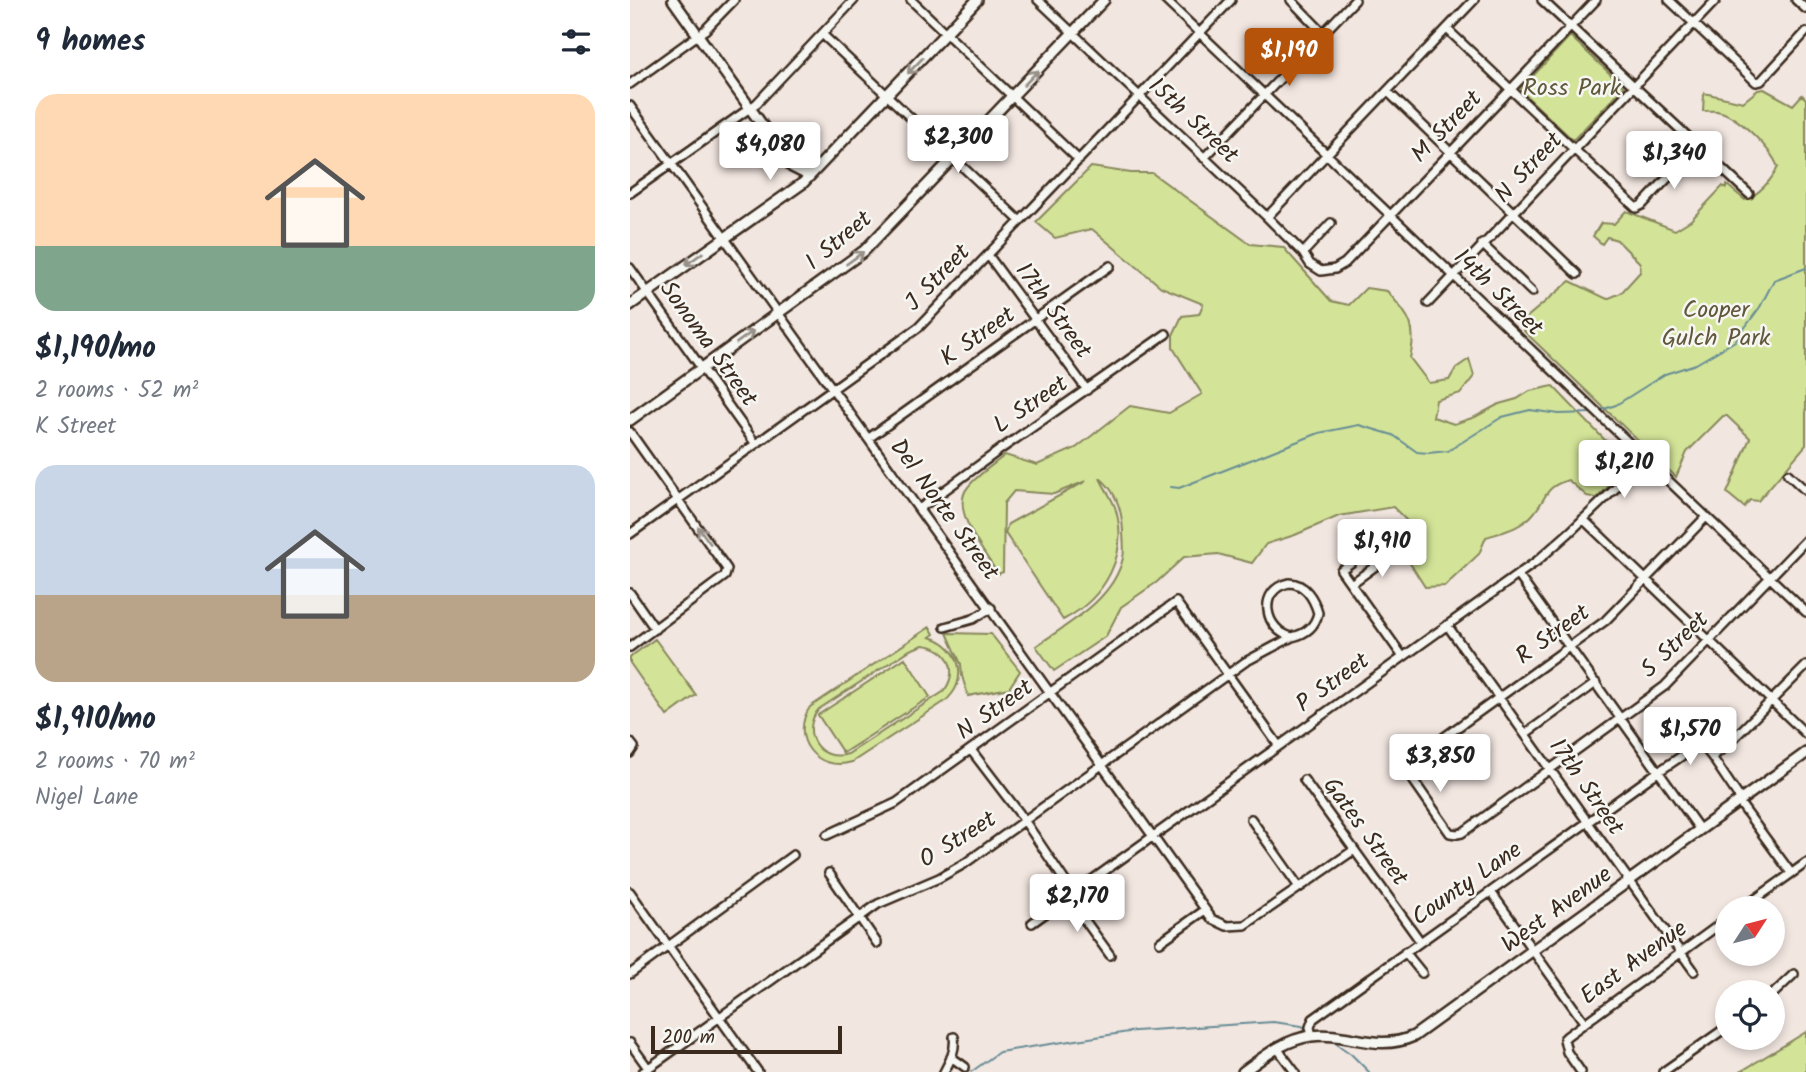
<!DOCTYPE html>
<meta charset="utf-8">
<style>
:root{--surface:#fff;--page:#f6f6f7;--text:#1f2937;--muted:#747a83;--accent:#b45309}
body{margin:0;font-family:Kalam,sans-serif;background:var(--page);color:var(--text);height:100vh;display:flex;flex-direction:column;font-size:26px;white-space:nowrap}
*{box-sizing:border-box;margin:0}
p{font-size:23px;color:var(--muted)}
.icon{flex:none;width:38px;height:38px;fill:none;stroke:currentColor;stroke-width:2;stroke-linecap:round;stroke-linejoin:round}
.map{position:relative;flex:1;overflow:hidden}
.side{display:flex;flex-direction:column;background:var(--surface);width:630px}
.side>*{flex:none}
.needle{width:46px;rotate:54deg}
.controls{position:absolute;left:1085px;top:896px;display:grid;gap:14px}
.controls a{display:grid;place-items:center;width:70px;height:70px;border-radius:50%;background:var(--surface);box-shadow:0 4px 10px #0003;font-size:35px}
.scale{position:absolute;left:21px;bottom:18px;width:191px;box-sizing:border-box;padding-left:7px;border:4px solid #3b2a1e;border-top:0;font-size:19px;line-height:24px;white-space:nowrap;color:#3b2a1e;-webkit-text-stroke:5px #f6f6f2;paint-order:stroke}
.price{position:absolute;translate:-50% -60px;padding:0 16px;border-radius:7px;background:#fff;color:#222;font-size:23px;line-height:46px;filter:drop-shadow(0 2px 4px #0008)}
.price::after{content:'';position:absolute;left:50%;top:42px;width:21px;height:16px;margin-left:-10px;background:inherit;clip-path:polygon(0 0,100% 0,50% 100%)}
.price.on{background:var(--accent);color:#fff}
ul{padding:0;list-style:none}
li{display:grid;align-content:center;gap:14px;height:371px;padding:0 35px}
li span{display:grid;place-items:center;height:217px;border-radius:21px;color:#555}
li>.icon{margin-inline-start:auto}
span .icon{width:126px;height:126px;fill:#fffc;stroke-width:1}
li b{font-size:30px}
h2{display:flex;justify-content:space-between;align-items:center;height:84px;padding:0 35px;font-size:30px}
main{display:flex;flex:1;min-height:0}
.map>svg:first-child{display:block}
.green{fill:#d3e498;stroke:#87875b;stroke-width:2;fill-rule:evenodd}
.lines{fill:none;stroke-linecap:round;stroke-linejoin:round}
.stream{stroke:#678c95;stroke-width:2}
.minor-casing{stroke:#3b2a1e;stroke-width:12}
.major-casing{stroke:#3b2a1e;stroke-width:14}
.minor{stroke:#f6f6f2;stroke-width:7}
.major{stroke:#f6f6f2;stroke-width:9}
.oneway{stroke:#989088}
.labels{text-anchor:middle;dominant-baseline:central;stroke-width:5;stroke-linejoin:round;paint-order:stroke}
.park-label{font-size:24px;fill:#61583c;stroke:#f6f6f2}
.street-label{font-size:24px;fill:#3b2a1e;stroke:#f6f6f2}
</style>
<main>
<section class="side">
<h2>9 homes<svg class="icon" aria-label="filters" viewBox="0 0 24 24"><path d="M4 7h16M4 17h16"/><circle cx="9" cy="7" r="2"/><circle cx="15" cy="17" r="2"/></svg></h2>
<ul>
<li><span style="background:linear-gradient(#ffd9b3 70%,#7fa58c 0)"><svg class="icon" aria-label="home" viewBox="0 0 24 24"><path d="M3 11l9-7 9 7M6 9v11h12V9"/></svg></span><div><b>$1,190/mo</b><p>2 rooms · 52 m²</p><p>K Street</p></div></li>
<li><span style="background:linear-gradient(#c9d6e8 60%,#b9a48a 0)"><svg class="icon" aria-label="home" viewBox="0 0 24 24"><path d="M3 11l9-7 9 7M6 9v11h12V9"/></svg></span><div><b>$1,910/mo</b><p>2 rooms · 70 m²</p><p>Nigel Lane</p></div></li>
</ul>
</section>
<div class="map">
<svg width="1176" height="1072" viewBox="0 0 1176 1072">
<rect width="100%" height="100%" fill="#f2e6e0"/>
<filter id="ink" filterUnits="userSpaceOnUse"><feTurbulence type="fractalNoise" baseFrequency=".0143" numOctaves="2"/><feDisplacementMap in="SourceGraphic" scale="14" xChannelSelector="R" yChannelSelector="G"/><feConvolveMatrix kernelMatrix="1 2 1 2 8 2 1 2 1" color-interpolation-filters="sRGB"/></filter>
<g filter="url(#ink)">
<path class="green" d="M940,36L994,87L943,140L890,90Z
M1134,89L1163,105L1172,95L1176,99V445L1128,501L1120,500L1114,507L1097,493L1120,438L1097,416H1093L1057,452L1046,477L894,331L895,329L890,323L940,281L977,299L991,293L1010,272V263L987,240L977,237L972,244L963,236L971,223L984,224L996,211L1045,230L1061,220L1093,186L1096,188L1097,185L1115,200C1129,194 1141,181 1148,167C1141,149 1110,118 1091,112C1085,110 1079,111 1073,111L1074,93L1113,102L1128,90Z
M461,167L501,173H522L620,244L653,247L701,301L719,305L736,288L757,291C778,316 788,324 780,358L799,383L819,380L826,368L839,359L844,376L831,393L806,400L803,417L824,424L845,417L869,404L887,399L900,391L923,386L995,461L987,478L967,498L957,496L938,480C913,488 919,495 904,513C892,528 873,532 856,537L849,554L815,586L795,587L776,557L789,543L783,527L763,507L709,516L665,535L636,544L622,563L588,554L554,557L527,582L491,607L476,636L424,671L406,646C439,623 483,600 493,558C495,550 493,539 493,531C492,510 486,491 470,478C474,487 481,497 485,507C500,554 475,598 433,620L375,533L378,524L456,481L424,494L384,491L374,503L373,572L368,574C355,553 319,509 338,487C347,475 363,465 375,455L407,465L446,448L500,406L539,413L572,394L543,348V335L552,316L569,314L573,304L531,287L462,229L425,238L406,222Z
M300,627L304,634L300,637C331,645 340,682 314,702L222,762C187,773 159,738 180,707ZM293,645C319,647 330,672 313,692L218,754C189,763 169,732 189,709L280,650Z
M317,633L361,634L390,671L379,688L338,696L332,676L331,664Z
M25,639L66,695L37,716L0,663V657Z
M275,658L300,697L213,753L188,715Z
M1176,1032V1072H1110Z"/>
<g class="lines">
<path class="stream" d="M968,411L986,405L1035,374L1066,364L1105,341L1130,307L1144,280L1176,268
M541,487L549,488L689,433L729,425L763,435L787,452L798,453L818,451L872,417L900,410L929,414L963,413
M701,1040L721,1054L739,1072
M341,1072L369,1052L505,1031L643,1022L672,1026L676,1029"/>
<g class="minor-casing">
<path id="minor" d="M281,0L449,160
M408,0L637,217L673,253L680,264L691,271L705,269L715,263L966,0
M535,0L1176,612
M661,0L693,33
M912,0L1119,194
M1039,0L1126,82L1131,81L1176,32
M1166,0L1176,9
M817,29L1006,208L1012,205L1067,147
M192,34L390,221
M0,84L75,30L104,0
M757,91L947,274
M0,106L582,919L597,926L615,925L724,850
M574,158L725,0
M0,193L127,103L224,0
M637,217L844,0
M852,244L902,292
M673,253L701,223
M358,255L457,390
M0,268L125,443
M798,303L1086,0
M0,432L97,569L95,576L0,647
M239,438L480,266
M1158,474L1176,491
M289,509L371,449L536,334
M1076,517L975,621L781,761L778,767L781,777L820,833L827,834L832,833L1035,686L1176,540
M953,519L1176,734
M0,534L289,327L601,0
M722,562L711,570L773,657
M888,575L1070,830
M659,583C675,583 684,599 688,613C685,627 676,634 662,637C635,631 626,590 659,583Z
M721,584L766,551
M0,593L25,629
M817,625L1064,971
M315,627L343,619L361,608
M895,734L966,683
M0,742L4,747L0,753
M341,750L390,814L443,893
M1082,757L1111,800
M674,780L790,941
M1109,802L1161,873
M621,819L669,887
M197,835L266,803L546,602L649,746
M199,873L247,943
M0,892L128,1072
M861,892L954,1022
M438,897L480,955
M1113,908L1176,863
M402,923L907,561L940,532L1015,460
M530,942L575,910
M775,952L792,973
M0,974L163,855
M1143,994L1164,974
M682,1036L680,1027L683,1019L1022,776L1071,743L1082,757L1093,749L1176,666
M0,1043L18,1068
M647,1048L665,1072
M321,1057L335,1067
M13,1072L248,904L309,878L334,864L615,662L662,637
M314,1072C320,1061 326,1050 324,1037
M951,1072L937,1052L934,1039L937,1036L1097,919
M1033,1072L1097,1027"/>
</g>
<g class="major-casing">
<path id="major" d="M43,0L162,167L174,173L185,165
M0,305L173,183L347,0
M0,420L234,251L474,0
M613,1072C635,1056 654,1040 681,1036C718,1031 746,1053 784,1036L1176,753"/>
</g>
<use href="#minor" class="minor"/>
<use href="#major" class="major"/>
</g>
<defs><path id="oneway-shaft" d="M-6 0H5M1.5-3L5.5 0L1.5 3" fill="none" stroke-width="1.6" stroke-linecap="round" stroke-linejoin="round" transform="scale(1.75)"/></defs>
<g class="oneway">
<use href="#oneway-shaft" transform="translate(285 66) rotate(134)"/>
<use href="#oneway-shaft" transform="translate(401 78) rotate(-46)"/>
<use href="#oneway-shaft" transform="translate(225 258) rotate(-36)"/>
<use href="#oneway-shaft" transform="translate(64 259) rotate(144)"/>
<use href="#oneway-shaft" transform="translate(115 337) rotate(-36)"/>
<use href="#oneway-shaft" transform="translate(74 535) rotate(-126)"/>
</g>
</g>
<g class="labels">
<g class="park-label">
<text x="942" y="88">Ross Park</text>
<text x="1086" y="310">Cooper<tspan x="1086" dy="28">Gulch Park</tspan></text>
</g>
<g class="street-label">
<text transform="translate(563 121) rotate(43)">15th Street</text>
<text transform="translate(817 127) rotate(-46)">M Street</text>
<text transform="translate(899 168) rotate(-47)">N Street</text>
<text transform="translate(209 241) rotate(-40)">I Street</text>
<text transform="translate(308 278) rotate(-46)">J Street</text>
<text transform="translate(868 293) rotate(44)">14th Street</text>
<text transform="translate(423 311) rotate(54)">17th Street</text>
<text transform="translate(348 337) rotate(-35)">K Street</text>
<text transform="translate(78 344) rotate(54)">Sonoma Street</text>
<text transform="translate(401 405) rotate(-34)">L Street</text>
<text transform="translate(314 510) rotate(54)">Del Norte Street</text>
<text transform="translate(923 635) rotate(-36)">R Street</text>
<text transform="translate(1045 645) rotate(-44)">S Street</text>
<text transform="translate(703 683) rotate(-36)">P Street</text>
<text transform="translate(365 710) rotate(-35)">N Street</text>
<text transform="translate(956 787) rotate(55)">17th Street</text>
<text transform="translate(735 832) rotate(54)">Gates Street</text>
<text transform="translate(328 840) rotate(-32)">O Street</text>
<text transform="translate(837 884) rotate(-35)">County Lane</text>
<text transform="translate(927 910) rotate(-36)">West Avenue</text>
<text transform="translate(1004 963) rotate(-36)">East Avenue</text>
</g>
</g>
</svg>
<div class="controls">
<a><svg class="needle" viewBox="-14 -14 28 28"><path d="M0-13l5 13h-10z" fill="#e53935"/><path d="M0 13l5-13h-10z" fill="#747a83"/></svg></a>
<a><svg class="icon" aria-label="locate" viewBox="0 0 24 24"><circle cx="12" cy="12" r="6"/><path d="M12 2v4M12 18v4M2 12h4M18 12h4"/></svg></a>
</div>
<div class="scale">200 m</div>
<b class="price on" style="left:659px;top:88px">$1,190</b>
<b class="price" style="left:328px;top:175px">$2,300</b>
<b class="price" style="left:140px;top:182px">$4,080</b>
<b class="price" style="left:1044px;top:191px">$1,340</b>
<b class="price" style="left:994px;top:500px">$1,210</b>
<b class="price" style="left:752px;top:579px">$1,910</b>
<b class="price" style="left:1060px;top:767px">$1,570</b>
<b class="price" style="left:810px;top:794px">$3,850</b>
<b class="price" style="left:447px;top:934px">$2,170</b>
</div>
</main>
